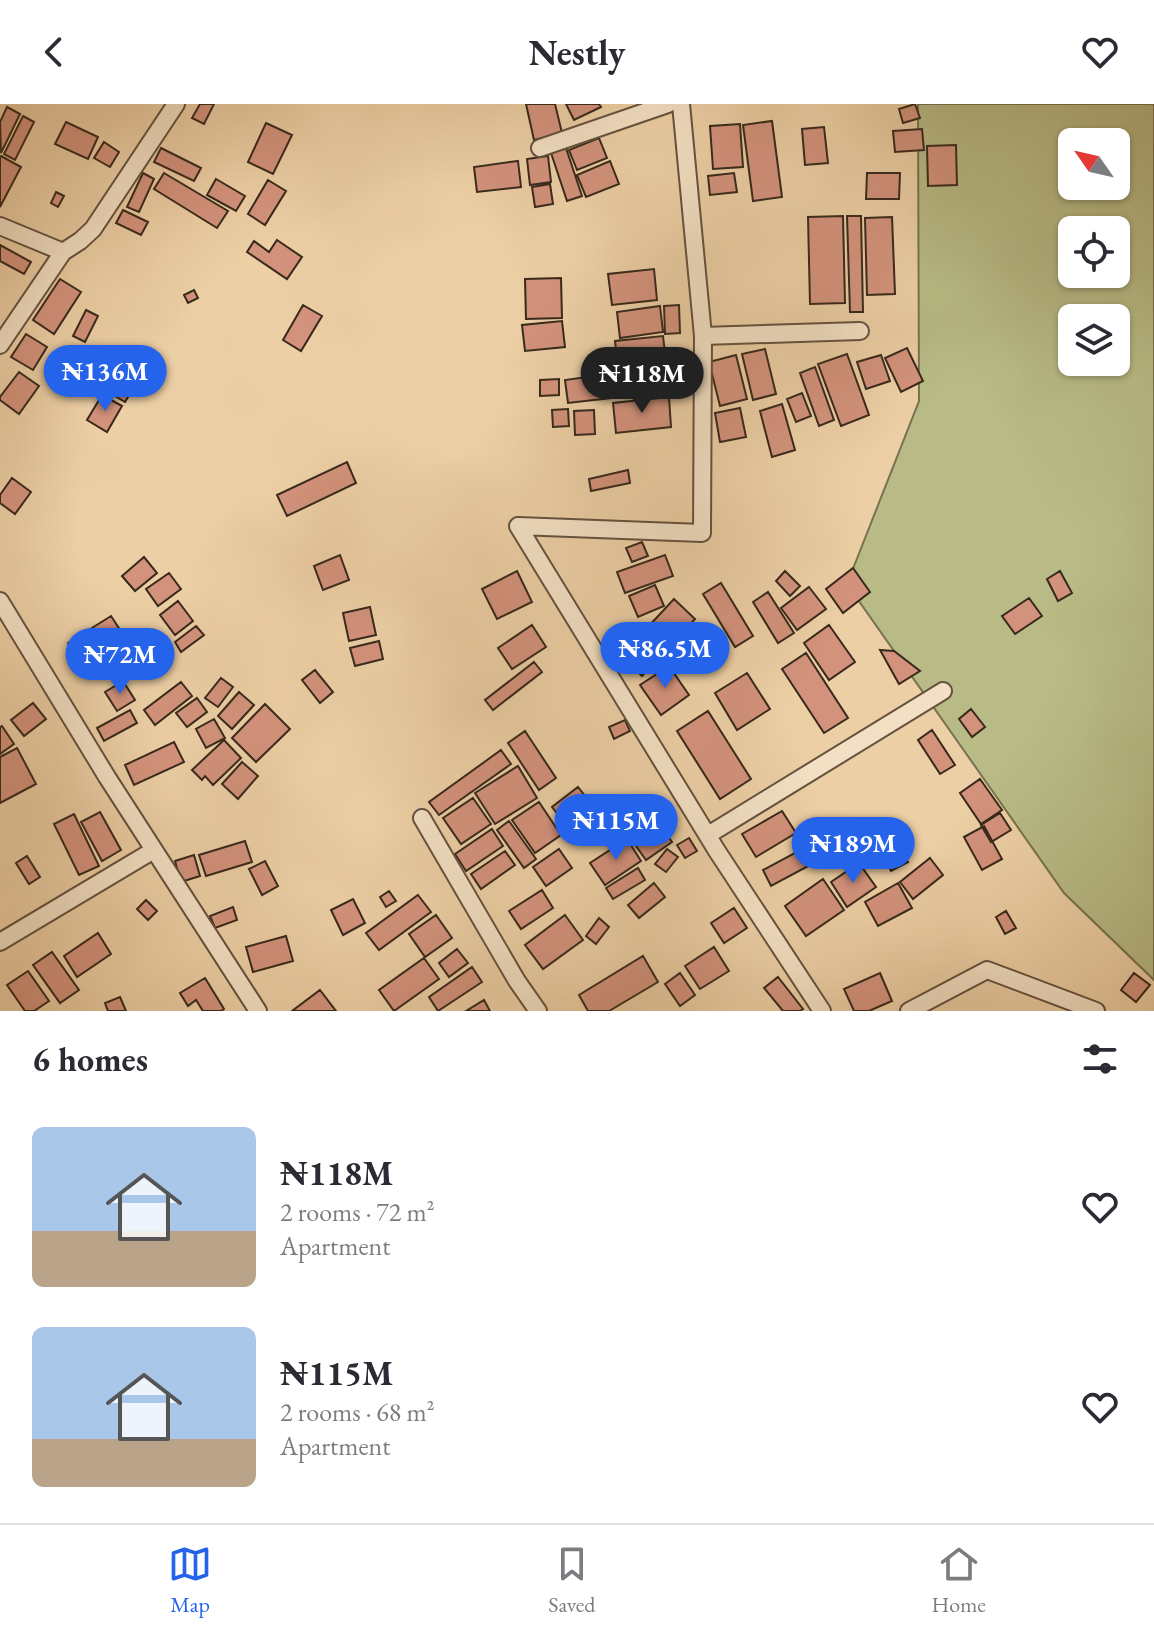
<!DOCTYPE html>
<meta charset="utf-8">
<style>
:root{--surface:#fff;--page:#f2f2f3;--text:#2b2b33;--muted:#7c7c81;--line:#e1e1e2;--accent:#2563eb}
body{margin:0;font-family:"EB Garamond",serif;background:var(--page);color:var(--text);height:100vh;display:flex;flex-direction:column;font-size:30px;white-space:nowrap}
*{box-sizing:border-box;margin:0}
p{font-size:26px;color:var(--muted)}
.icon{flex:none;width:44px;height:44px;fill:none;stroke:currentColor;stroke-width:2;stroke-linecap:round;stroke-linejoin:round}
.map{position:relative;height:907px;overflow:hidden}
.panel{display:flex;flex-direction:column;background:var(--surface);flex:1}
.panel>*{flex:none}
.needle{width:52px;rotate:304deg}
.fabs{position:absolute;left:1058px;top:24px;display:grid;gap:16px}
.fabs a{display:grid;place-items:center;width:72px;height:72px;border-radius:12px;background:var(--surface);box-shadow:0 2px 6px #0004;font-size:40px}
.price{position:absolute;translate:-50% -68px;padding:0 18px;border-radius:28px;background:var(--accent);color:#fff;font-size:26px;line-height:52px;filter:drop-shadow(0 2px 4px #0008)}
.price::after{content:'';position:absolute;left:50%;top:48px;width:24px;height:18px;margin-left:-12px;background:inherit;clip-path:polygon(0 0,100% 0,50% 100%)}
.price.selected{background:#222;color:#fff}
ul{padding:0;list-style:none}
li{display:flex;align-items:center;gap:24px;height:200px;padding:0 32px}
li span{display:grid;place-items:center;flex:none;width:224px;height:160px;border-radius:12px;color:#555}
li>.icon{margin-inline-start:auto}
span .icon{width:96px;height:96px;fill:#fffc;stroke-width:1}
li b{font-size:34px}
h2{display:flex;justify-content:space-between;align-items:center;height:96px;padding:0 32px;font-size:34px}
header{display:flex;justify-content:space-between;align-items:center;height:104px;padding:0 32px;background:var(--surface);font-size:36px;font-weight:700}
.menu{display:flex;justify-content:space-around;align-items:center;height:112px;border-top:2px solid var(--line);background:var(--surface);font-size:22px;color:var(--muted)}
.menu a{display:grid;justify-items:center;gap:4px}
.menu .selected{color:var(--accent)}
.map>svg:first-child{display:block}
.green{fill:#b8bb86;stroke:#787250;stroke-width:2;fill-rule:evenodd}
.building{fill:#d3927c;stroke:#37291b;stroke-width:2}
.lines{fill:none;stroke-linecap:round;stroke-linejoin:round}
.street-casing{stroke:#64523e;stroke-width:20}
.street{stroke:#f3e0c4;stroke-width:16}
</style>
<header><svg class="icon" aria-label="back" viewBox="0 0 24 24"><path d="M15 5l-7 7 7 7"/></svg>Nestly<svg class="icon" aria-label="heart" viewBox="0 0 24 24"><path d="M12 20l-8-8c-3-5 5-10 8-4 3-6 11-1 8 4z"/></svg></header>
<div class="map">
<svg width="1154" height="907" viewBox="0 0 1154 907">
<rect width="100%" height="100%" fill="#edcfa5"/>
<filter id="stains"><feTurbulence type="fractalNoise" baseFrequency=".0025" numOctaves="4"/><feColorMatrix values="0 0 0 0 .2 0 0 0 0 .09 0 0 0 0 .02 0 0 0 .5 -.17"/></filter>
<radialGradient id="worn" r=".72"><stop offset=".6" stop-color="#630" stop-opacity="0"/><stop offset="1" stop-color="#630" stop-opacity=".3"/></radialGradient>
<path class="green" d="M918,0H1154V876L1064,789L847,480L919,297ZM1072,38H1116V82H1072ZM1072,126H1116V170H1072ZM1072,214H1116V258H1072Z"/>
<path class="building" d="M200,0H214L204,20L192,14Z
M526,0H555L562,29L534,36Z
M566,0H599L601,3L574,16Z
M915,0L920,14L903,19L899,5Z
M7,3L20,10L1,49L0,18Z
M23,12L34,18L15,56L4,50Z
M772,17L782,93L753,97L743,21Z
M66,18L98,33L88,55L55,40Z
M266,19L292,31L273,70L248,58Z
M740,20L743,63L713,65L710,22Z
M824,23L828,59L805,61L802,25Z
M922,25L924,46L895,48L893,27Z
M599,34L607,54L577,66L569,46Z
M104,38L119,48L110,63L94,54Z
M956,41L957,81L928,82L927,42Z
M161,44L201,64L194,77L154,58Z
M566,44L582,92L567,97L551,49Z
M1,52L21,63L0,103V53Z
M548,52L551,78L530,81L527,55Z
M518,57L521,83L477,88L474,63Z
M610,57L619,80L586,93L577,71Z
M143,69L154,75L139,108L127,103Z
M164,69L228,107L217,124L154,85Z
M734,69L737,88L710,91L708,72Z
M867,69H900L899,95H866Z
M216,75L245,92L236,107L207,91Z
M268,76L286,87L265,121L248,110Z
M550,80L553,100L535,103L532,83Z
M56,88L64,92L58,103L51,99Z
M123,106L148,118L141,131L116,119Z
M843,112L845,199L810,200L808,113Z
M847,112H861L863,208H850Z
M892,113L895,190L867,191L865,114Z
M277,136L302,153L287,175L247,148L254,137L269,148Z
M0,141L31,158L24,170L0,157Z
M654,165L657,196L612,201L608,170Z
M561,174L562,214L526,215L525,175Z
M60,175L81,188L54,230L33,216Z
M194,186L198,194L188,199L184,191Z
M303,201L322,212L301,247L283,236Z
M679,201L680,229L665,230L664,202Z
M660,202L663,228L620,234L617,208Z
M86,206L98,212L85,238L73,232Z
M562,217L565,243L525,247L522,221Z
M26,230L47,243L33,266L11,253Z
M663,232L666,257L618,262L615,237Z
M907,244L923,277L901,288L885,254Z
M765,245L776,290L753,296L742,250Z
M847,250L869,311L841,322L818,260Z
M736,251L747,295L720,302L709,258Z
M881,251L890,277L866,285L857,258Z
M117,262L129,269L123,279L133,285L125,298L103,285Z
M815,263L834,316L819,322L800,269Z
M19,268L39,282L19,310L0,296V293Z
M609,270L611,294L568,299L565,276Z
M559,275V291L540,292V276Z
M802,289L811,312L796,318L787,295Z
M102,291L122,302L107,328L87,316Z
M669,293L671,323L616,329L613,299Z
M782,300L795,346L772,353L760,307Z
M740,304L746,333L720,338L715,309Z
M568,305L569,322L553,323L552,306Z
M594,306L595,330L575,331L574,307Z
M347,358L356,379L287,412L277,391Z
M628,366L630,379L591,387L589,375Z
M12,374L31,388L15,410L0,399V391Z
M642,438L648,452L632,458L626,444Z
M340,451L349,476L323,486L314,462Z
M665,451L673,472L625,489L617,468Z
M144,453L157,469L135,487L122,472Z
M853,464L870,488L843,509L826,485Z
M517,467L532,498L497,515L482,485Z
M785,467L800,482L790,492L776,477Z
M1060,467L1072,489L1058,497L1047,475Z
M169,469L181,485L158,502L146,485Z
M721,479L753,532L735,543L703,490Z
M655,481L664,502L638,513L629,492Z
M809,483L826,505L797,526L781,504Z
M768,488L794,529L778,539L753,498Z
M1029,494L1042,512L1015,530L1002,512Z
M674,495L695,515L642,572L621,552Z
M178,497L193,517L175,531L160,511Z
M370,503L376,531L349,537L343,509Z
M111,512L122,529L79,556L68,539Z
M532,521L546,543L512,565L498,544Z
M829,521L855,558L829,576L804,539Z
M196,522L204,531L181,548L175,538Z
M379,537L383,555L355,562L350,544Z
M880,546L894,547L920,567L899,580Z
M806,549L848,614L824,629L782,565Z
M534,558L542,568L493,606L485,596Z
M669,562L689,591L661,611L640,581Z
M315,566L333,588L320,599L302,576Z
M747,569L770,605L737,626L715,589Z
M221,574L233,583L218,603L205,594Z
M123,577L135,596L117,607L105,588Z
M181,578L192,592L155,621L144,606Z
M239,588L254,601L232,625L218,612Z
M197,594L207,608L187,623L176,609Z
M33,599L46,615L24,632L11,616Z
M265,600L290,625L256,658L232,634Z
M971,605L985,623L972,633L959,615Z
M130,606L137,619L104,637L97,624Z
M708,607L751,675L720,695L677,627Z
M214,615L225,634L206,644L196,625Z
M625,616L630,627L614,635L609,623Z
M2,622L14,640L0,650V623Z
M932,626L955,661L940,670L918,636Z
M525,627L556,674L539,686L508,639Z
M224,636L241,654L213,681L205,672L202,676L192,666Z
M174,638L184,658L134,681L125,661Z
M17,644L36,680L0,699V653Z
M501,646L511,660L439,711L429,698Z
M242,658L258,672L238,695L222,680Z
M518,662L537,694L495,720L475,689Z
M980,675L1002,706L981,720L960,689Z
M578,683L597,707L571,727L552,703Z
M473,694L491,720L461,740L443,714Z
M539,698L561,731L535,749L512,716Z
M782,707L796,729L756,753L742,730Z
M100,708L121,746L102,757L81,718Z
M1000,709L1011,726L991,738L981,721Z
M74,710L99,762L79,771L54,720Z
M657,716L672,738L646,756L631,735Z
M509,717L536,755L524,764L497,726Z
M984,722L1002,755L982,766L964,733Z
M890,724L908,758L891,767L874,733Z
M492,725L503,742L466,767L455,750Z
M689,734L697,747L685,754L677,741Z
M627,735L641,757L605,781L590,759Z
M245,737L252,758L206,772L199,751Z
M804,744L812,760L771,782L763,766Z
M559,745L572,764L546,782L533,763Z
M667,745L678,753L666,768L655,760Z
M505,747L515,761L481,785L471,770Z
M194,751L200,772L181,778L175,757Z
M27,752L40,773L29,780L16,759Z
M930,754L943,771L913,795L900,778Z
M265,757L278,782L262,791L249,765Z
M859,759L876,783L847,803L831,778Z
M638,764L645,776L613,795L606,784Z
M823,775L844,806L806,832L785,802Z
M654,779L665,793L639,814L628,801Z
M898,779L912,804L878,822L865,798Z
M542,786L553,804L521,825L509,807Z
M389,787L396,797L386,803L380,793Z
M418,791L431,808L379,846L366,829Z
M353,795L365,819L343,831L331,806Z
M146,796L157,807L148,816L137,805Z
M233,803L237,816L215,824L210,812Z
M734,804L747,824L724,839L711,819Z
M1006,807L1016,824L1005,830L996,813Z
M436,811L452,834L425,853L409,830Z
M565,811L583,836L543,865L525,841Z
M599,814L609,823L596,840L586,832Z
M98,829L111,850L77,873L64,852Z
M286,832L293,857L253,868L246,843Z
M714,843L729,867L700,885L685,862Z
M457,845L468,859L449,873L439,859Z
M52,848L79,886L60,899L33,861Z
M643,852L658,878L609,907H588L579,891Z
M424,854L439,875L394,907L379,886Z
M472,863L482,878L438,907L429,893Z
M28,867L49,897L34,907H25L7,881Z
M680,869L695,891L680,902L665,880Z
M880,869L892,897L869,907H854L844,885Z
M1134,869L1150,881L1136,898L1121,886Z
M778,873L803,905L800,907H783L764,884Z
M205,874L224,905L221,907H203L196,896L188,902L180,889Z
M320,886L336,907H292Z
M120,893L126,907H108L105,899Z
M484,896L490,907H466Z"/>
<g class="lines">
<g class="street-casing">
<path id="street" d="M540,44L668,0
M0,122L63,148
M703,232L860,227
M0,241L63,148L80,137L93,125L176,0
M518,422L702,429L703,232L681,0
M518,422L717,747L822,907
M0,497L107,673L258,907
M422,714L517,877L538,907
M708,731L943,587
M0,838L154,746
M909,907L987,866L1096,907"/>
</g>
<use href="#street" class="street"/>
</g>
<rect width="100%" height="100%" filter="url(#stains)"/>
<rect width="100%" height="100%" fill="url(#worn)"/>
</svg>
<div class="fabs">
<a><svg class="needle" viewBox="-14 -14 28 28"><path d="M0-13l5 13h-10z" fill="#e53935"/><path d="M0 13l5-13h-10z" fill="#7c7c81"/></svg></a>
<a><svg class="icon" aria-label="locate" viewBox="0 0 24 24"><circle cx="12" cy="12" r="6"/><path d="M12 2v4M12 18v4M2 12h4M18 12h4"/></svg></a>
<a><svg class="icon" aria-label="layers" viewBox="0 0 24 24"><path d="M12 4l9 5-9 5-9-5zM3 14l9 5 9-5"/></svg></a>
</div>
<b class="price" style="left:105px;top:309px">₦136M</b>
<b class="price selected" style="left:642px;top:311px">₦118M</b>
<b class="price" style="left:665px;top:586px">₦86.5M</b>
<b class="price" style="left:120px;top:592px">₦72M</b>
<b class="price" style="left:616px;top:758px">₦115M</b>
<b class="price" style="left:853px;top:781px">₦189M</b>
</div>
<section class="panel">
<h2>6 homes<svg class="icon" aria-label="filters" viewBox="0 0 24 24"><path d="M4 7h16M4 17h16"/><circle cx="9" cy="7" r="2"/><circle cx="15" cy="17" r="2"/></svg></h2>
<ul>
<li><span style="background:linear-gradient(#a9c7e8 65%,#b9a48a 0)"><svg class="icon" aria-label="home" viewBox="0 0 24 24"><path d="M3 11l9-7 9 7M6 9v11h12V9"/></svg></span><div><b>₦118M</b><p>2 rooms · 72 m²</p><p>Apartment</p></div><svg class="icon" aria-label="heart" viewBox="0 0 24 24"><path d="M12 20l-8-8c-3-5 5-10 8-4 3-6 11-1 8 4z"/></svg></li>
<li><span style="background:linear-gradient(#a9c7e8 70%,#b9a48a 0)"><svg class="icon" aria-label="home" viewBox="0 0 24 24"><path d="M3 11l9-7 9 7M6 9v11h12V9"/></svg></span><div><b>₦115M</b><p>2 rooms · 68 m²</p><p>Apartment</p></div><svg class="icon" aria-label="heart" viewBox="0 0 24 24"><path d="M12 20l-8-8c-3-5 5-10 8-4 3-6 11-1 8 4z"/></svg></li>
</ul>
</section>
<nav class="menu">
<a class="selected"><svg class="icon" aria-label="map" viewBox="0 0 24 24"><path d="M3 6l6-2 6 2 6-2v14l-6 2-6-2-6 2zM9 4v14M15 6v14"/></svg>Map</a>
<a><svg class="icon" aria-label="saved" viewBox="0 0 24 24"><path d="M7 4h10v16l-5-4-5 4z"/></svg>Saved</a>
<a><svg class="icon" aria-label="home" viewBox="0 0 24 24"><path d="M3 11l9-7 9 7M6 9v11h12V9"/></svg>Home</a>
</nav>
